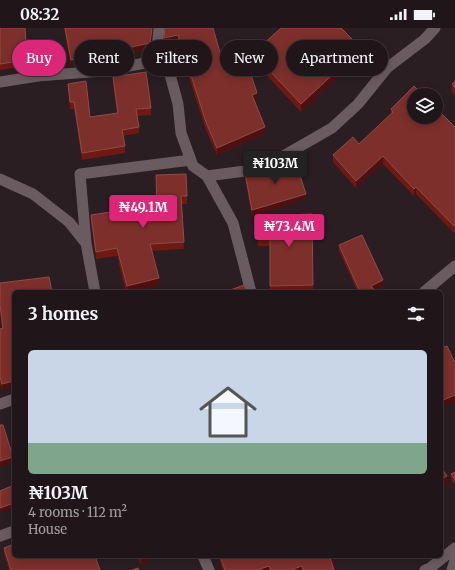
<!DOCTYPE html>
<meta charset="utf-8">
<style>
:root{--surface:#20161a;--page:#2d2327;--text:#f1f3f6;--muted:#a29fa2;--line:#3d3539;--accent:#db2777}
body{margin:0;font-family:Merriweather,serif;background:var(--page);color:var(--text);height:100vh;display:flex;flex-direction:column;font-size:15px;white-space:nowrap}
*{box-sizing:border-box;margin:0}
p{font-size:13px;color:var(--muted)}
.icon{flex:none;width:22px;height:22px;fill:none;stroke:currentColor;stroke-width:2;stroke-linecap:round;stroke-linejoin:round}
.map{position:relative;flex:1;overflow:hidden}
.sheet{position:absolute;left:12px;top:262px;width:431px;height:268px;display:flex;flex-direction:column;background:var(--surface);border-radius:6px;box-shadow:0 2px 10px #0003,0 0 0 1px var(--line)}
.sheet>*{flex:none}
.banner{position:absolute;left:12px;top:12px;width:431px;height:36px;display:flex;gap:8px}
.buttons{position:absolute;left:407px;top:60px;display:grid;gap:8px}
.buttons a{display:grid;place-items:center;width:36px;height:36px;border-radius:50%;background:var(--surface);box-shadow:0 2px 10px #0003,0 0 0 1px var(--line);font-size:20px}
.price{position:absolute;translate:-50% -34px;padding:0 9px;border-radius:4px;background:var(--accent);color:#fff;font-size:13px;line-height:26px;filter:drop-shadow(0 1px 2px #0008)}
.price::after{content:'';position:absolute;left:50%;top:24px;width:12px;height:9px;margin-left:-6px;background:inherit;clip-path:polygon(0 0,100% 0,50% 100%)}
.price.current{background:#222;color:#fff}
ul{padding:0;list-style:none}
li{display:grid;align-content:center;gap:8px;height:212px;padding:0 16px}
li+li{border-top:1px solid var(--line)}
li span{display:grid;place-items:center;height:124px;border-radius:6px;color:#555}
li>.icon{margin-inline-start:auto}
span .icon{width:72px;height:72px;fill:#fffc;stroke-width:1}
li b{font-size:17px}
h2{display:flex;justify-content:space-between;align-items:center;height:48px;padding:0 16px;font-size:17px}
.tag{padding:0 14px;border-radius:18px;background:var(--surface);box-shadow:0 2px 10px #0003,0 0 0 1px var(--line);font-size:14px;line-height:36px}
.tag.current{background:var(--accent);color:#fff}
.status{display:flex;justify-content:space-between;align-items:center;height:28px;padding:0 20px;background:var(--surface);direction:ltr}
.status svg{height:11px;fill:currentColor}
.map>svg:first-child{display:block}
.lines{fill:none;stroke-linecap:round;stroke-linejoin:round}
.minor{stroke:#6a5b60;stroke-width:11}
.wall{fill:#6f1913}
.shaded-wall{fill:#4d110f}
.building{fill:#7d2f2b;stroke:#8f4c49}
</style>
<div class="status"><b>08:32</b><svg viewBox="0 0 49 12"><path d="M0 12V9h3v3zM5 12V6h3v6zM10 12V3h3v9zM15 12V0h3v12zM26 1h20v11H26zM47 4h2v5h-2z"/></svg></div>
<div class="map">
<svg width="455" height="542" viewBox="0 0 455 542">
<rect width="100%" height="100%" fill="#2a1e22"/>
<g class="lines">
<path class="minor" d="M156,33L169,43L178,76L181,105L193,138L207,148L245,143L278,131L332,100L358,76L387,40L425,11L435,0
M0,54L38,48L102,43L156,33L159,0
M207,148L233,195L251,264
M0,151L33,166L69,194L85,214
M95,264L86,215L80,146L191,132
M424,264L455,238
M0,376L14,371
M0,508L14,503
M203,528L209,542
M425,542L430,540L455,520
M452,542L455,532"/>
</g>
<path class="wall" d="M0,0L27,32V38L0,42Z
M64,0H153L150,21L71,38Z
M165,0L223,35L257,73L255,74L265,106L217,127L206,102L178,15L164,18Z
M347,0V1L345,3L362,28L344,47L342,45L301,84L253,33V25Z
M113,49L151,80V87L137,88L139,99V105L123,108L125,118V125L82,132L74,81H70L68,56L90,89L117,85L113,56Z
M455,53V68L452,64V56Z
M391,81L455,99V206L416,166L414,168L383,136L356,160L333,134V127L359,116L391,86Z
M279,136L306,171L252,188L245,151V145L279,139Z
M156,154L187,168V176H181L184,221L152,223L159,257L131,264H126L117,228L96,231L91,194V187L143,179L156,175Z
M312,186L313,264H270V218H258V188Z
M339,217L383,258L374,262L376,264H358L339,223Z
M0,255L14,264L2,362L0,356V301L2,300L0,283Z
M455,444V457L451,452V446Z
M4,520L100,542H9L4,526Z
M137,528H159L141,536Z
M218,528H342L335,531V536L332,537L334,542H223Z"/>
<path class="shaded-wall" d="M152,0H153L150,21L71,38V32Z
M341,0H347V1L341,7Z
M178,7V15L164,18V10Z
M362,21V28L344,47V40Z
M342,38V45L301,84V76Z
M257,65V73L252,74V67Z
M265,99V106L217,127V120Z
M383,128V136L356,160V153Z
M416,159V166L414,168V161Z
M306,166V171L252,188V182Z
M159,250V257L131,264H127V258Z
M383,252V258L371,263V258Z
M14,353V359L2,362V356Z
M455,367V374L441,380V373Z
M13,429V435L0,439V433Z
M447,448V455L441,458V452Z
M14,475V480L0,485V480Z
M147,528H159L141,536V531Z
M333,528H342L335,531V536L330,537V530Z
M269,538V542H257Z
M302,538V542H291Z"/>
<path class="building" d="M0,0H25L27,32L0,36Z
M65,0H152L150,15L71,32Z
M165,0H213L223,35L245,28L257,65L252,67L265,99L217,120L206,94L178,7L164,10Z
M281,0H341L362,21L344,40L342,38L301,76L253,25Z
M146,44L151,80L136,81L139,99L122,102L125,118L82,125L74,74H70L68,56L86,53L90,89L118,85L113,49Z
M455,53V60L452,56Z
M414,58L423,67H414V89H436V80L455,99V199L416,159L414,161L383,128L356,153L333,127L353,109L359,116L393,84L391,81Z
M295,132L306,166L252,182L245,145L280,139L279,136Z
M186,146L187,168H181L184,214L150,216L159,250L127,258L117,220L96,224L91,187L143,179V175H157L156,147Z
M312,186L313,257L270,258V210H258V188Z
M362,207L383,252L371,258L376,264H360L339,217Z
M49,249L52,264H14V353L2,356L0,349V301L3,300L0,277V255Z
M244,257L247,264H225Z
M447,318L455,335V367L441,373V320Z
M0,397H3L13,429L0,433Z
M441,439L447,448L441,452Z
M455,444V452L451,446Z
M14,457V475L0,480V463Z
M14,516V528H95L100,542H11L4,520Z
M139,528H147L141,531Z
M220,528H334L335,529L330,530L334,542H303L302,538L291,542H271L269,538L257,542H225Z
M138,540L139,542H132Z"/>
</svg>
<div class="buttons">
<a><svg class="icon" aria-label="layers" viewBox="0 0 24 24"><path d="M12 4l9 5-9 5-9-5zM3 14l9 5 9-5"/></svg></a>
</div>
<b class="price current" style="left:275px;top:157px">₦103M</b>
<b class="price" style="left:143px;top:201px">₦49.1M</b>
<b class="price" style="left:289px;top:220px">₦73.4M</b>
<div class="banner">
<a class="tag current">Buy</a>
<a class="tag">Rent</a>
<a class="tag">Filters</a>
<a class="tag">New</a>
<a class="tag">Apartment</a>
</div>
<section class="sheet">
<h2>3 homes<svg class="icon" aria-label="filters" viewBox="0 0 24 24"><path d="M4 7h16M4 17h16"/><circle cx="9" cy="7" r="2"/><circle cx="15" cy="17" r="2"/></svg></h2>
<ul>
<li><span style="background:linear-gradient(#c9d6e8 75%,#7fa58c 0)"><svg class="icon" aria-label="home" viewBox="0 0 24 24"><path d="M3 11l9-7 9 7M6 9v11h12V9"/></svg></span><div><b>₦103M</b><p>4 rooms · 112 m²</p><p>House</p></div></li>
</ul>
</section>
</div>
